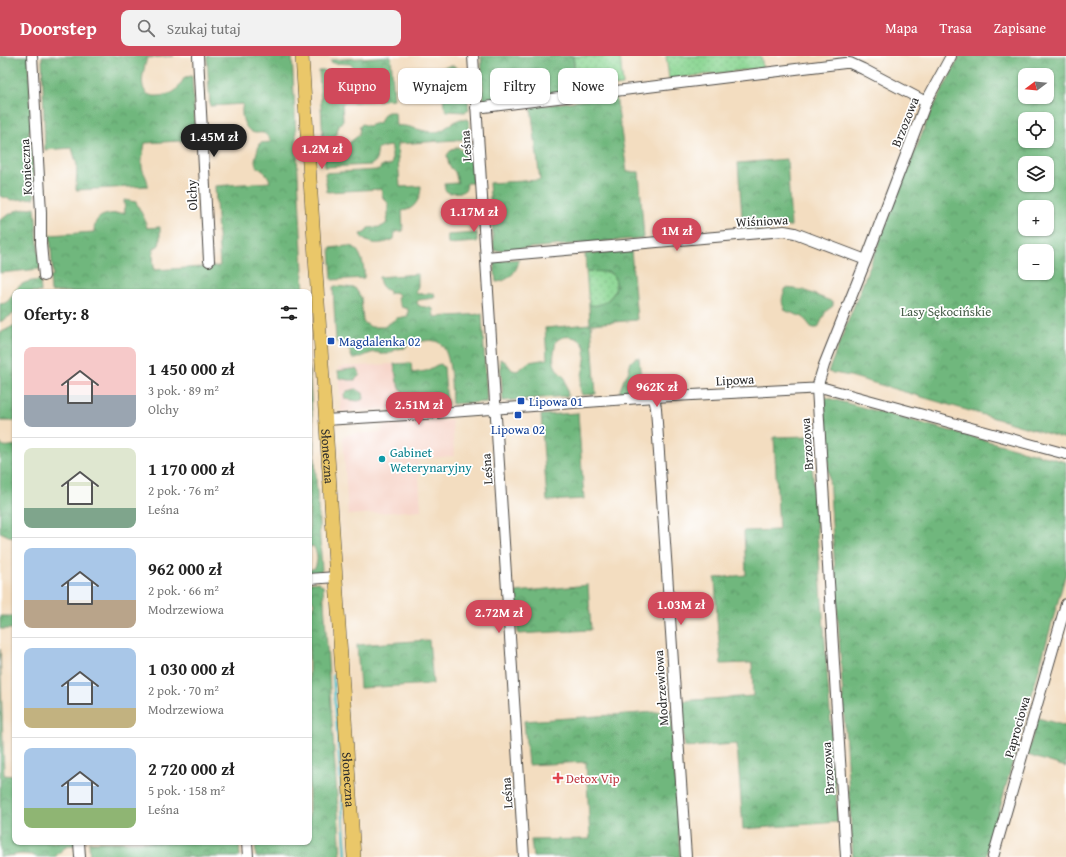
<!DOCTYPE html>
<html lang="pl">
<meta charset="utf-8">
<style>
:root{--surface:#fff;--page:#f2f2f2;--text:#222;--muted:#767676;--line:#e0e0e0;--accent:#d1495b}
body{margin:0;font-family:"Gentium Book Plus",serif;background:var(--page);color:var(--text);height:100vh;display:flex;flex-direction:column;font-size:15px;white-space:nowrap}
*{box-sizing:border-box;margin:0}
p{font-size:13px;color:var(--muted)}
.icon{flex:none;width:22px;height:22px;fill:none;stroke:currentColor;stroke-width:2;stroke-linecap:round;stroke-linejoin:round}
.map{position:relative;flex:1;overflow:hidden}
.details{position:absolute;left:12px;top:233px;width:300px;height:556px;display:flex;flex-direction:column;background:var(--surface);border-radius:8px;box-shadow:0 1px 3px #0004}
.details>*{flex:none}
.top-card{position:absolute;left:324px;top:12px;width:380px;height:36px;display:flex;gap:8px}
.needle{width:26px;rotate:254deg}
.controls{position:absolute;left:1018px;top:12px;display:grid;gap:8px}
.controls a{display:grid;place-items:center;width:36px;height:36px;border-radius:8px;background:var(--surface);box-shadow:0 1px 3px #0004;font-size:20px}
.price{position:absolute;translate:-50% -34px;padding:0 9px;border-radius:14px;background:var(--accent);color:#fff;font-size:13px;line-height:26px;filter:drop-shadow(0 1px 2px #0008)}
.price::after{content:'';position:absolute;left:50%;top:24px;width:12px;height:9px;margin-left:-6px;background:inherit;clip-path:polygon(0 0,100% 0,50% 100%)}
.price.active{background:#222;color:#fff}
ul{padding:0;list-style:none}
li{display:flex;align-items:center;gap:12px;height:100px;padding:0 12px}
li+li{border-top:1px solid var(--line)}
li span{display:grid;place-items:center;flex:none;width:112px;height:80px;border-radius:8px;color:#555}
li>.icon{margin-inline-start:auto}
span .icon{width:48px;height:48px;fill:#fffc;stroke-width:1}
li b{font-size:17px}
h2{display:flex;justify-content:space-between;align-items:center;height:48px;padding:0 12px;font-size:17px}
.chip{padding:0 14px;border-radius:8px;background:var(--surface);box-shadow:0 1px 3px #0004;font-size:14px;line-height:36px}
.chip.active{background:var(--accent);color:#fff}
header{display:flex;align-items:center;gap:24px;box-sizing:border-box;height:56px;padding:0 20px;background:var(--accent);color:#fff}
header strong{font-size:19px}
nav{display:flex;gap:22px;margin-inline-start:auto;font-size:14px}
.search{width:280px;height:36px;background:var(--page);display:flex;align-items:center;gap:10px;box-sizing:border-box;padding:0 14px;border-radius:8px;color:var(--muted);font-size:15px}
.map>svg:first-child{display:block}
.built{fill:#f6d1c5}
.grass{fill:url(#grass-dots);stroke:#5b805f}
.forest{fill:url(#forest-crowns);stroke:#4e7154;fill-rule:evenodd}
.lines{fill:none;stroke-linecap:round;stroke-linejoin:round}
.stream{stroke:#4dbcc3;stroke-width:2.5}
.minor-casing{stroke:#494641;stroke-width:12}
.major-casing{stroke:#494641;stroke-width:14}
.minor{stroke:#fff;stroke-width:10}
.major{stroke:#eac769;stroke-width:13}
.transit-dot{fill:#1a4fb4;stroke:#fff;stroke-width:1.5}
.culture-dot{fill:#0f9aa8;stroke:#fff;stroke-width:1.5}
.health-dot{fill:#e0444e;stroke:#fff;stroke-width:1.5}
.labels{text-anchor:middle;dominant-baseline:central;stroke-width:3.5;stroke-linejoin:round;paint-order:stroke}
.street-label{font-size:13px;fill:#2b2b2b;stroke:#fff}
.park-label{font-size:13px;fill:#485e4a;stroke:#fff}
.transit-label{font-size:13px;fill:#164399;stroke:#fff;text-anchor:start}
.culture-label{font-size:13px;fill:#0d838f;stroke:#fff;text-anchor:start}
.health-label{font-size:13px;fill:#be3a42;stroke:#fff;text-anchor:start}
</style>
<header>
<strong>Doorstep</strong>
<div class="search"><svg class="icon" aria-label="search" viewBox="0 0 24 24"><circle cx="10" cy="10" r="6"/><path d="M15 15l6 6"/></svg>Szukaj tutaj</div>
<nav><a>Mapa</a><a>Trasa</a><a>Zapisane</a></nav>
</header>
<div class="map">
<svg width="1066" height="801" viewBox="0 0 1066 801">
<defs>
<pattern id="grass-dots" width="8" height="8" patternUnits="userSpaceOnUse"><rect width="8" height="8" fill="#8bd693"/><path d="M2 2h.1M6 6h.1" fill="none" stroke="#78b87f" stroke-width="1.8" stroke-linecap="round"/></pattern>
<pattern id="forest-crowns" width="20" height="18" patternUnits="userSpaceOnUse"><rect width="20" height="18" fill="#70b77d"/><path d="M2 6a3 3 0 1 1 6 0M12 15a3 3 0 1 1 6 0" fill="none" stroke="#5c9567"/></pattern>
</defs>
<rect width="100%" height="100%" fill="#fff"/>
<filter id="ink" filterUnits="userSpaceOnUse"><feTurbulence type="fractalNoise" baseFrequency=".025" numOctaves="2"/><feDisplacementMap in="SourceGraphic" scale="8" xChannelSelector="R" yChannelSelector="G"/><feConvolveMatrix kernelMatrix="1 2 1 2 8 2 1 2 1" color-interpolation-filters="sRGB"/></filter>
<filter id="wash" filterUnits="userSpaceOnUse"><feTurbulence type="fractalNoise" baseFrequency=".012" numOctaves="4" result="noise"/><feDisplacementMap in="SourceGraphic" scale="16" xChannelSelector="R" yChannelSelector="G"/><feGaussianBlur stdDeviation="0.9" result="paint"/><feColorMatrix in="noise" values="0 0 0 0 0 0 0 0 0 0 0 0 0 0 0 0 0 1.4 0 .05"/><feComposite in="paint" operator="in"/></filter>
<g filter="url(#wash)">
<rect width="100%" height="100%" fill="#f3ddc0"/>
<path class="built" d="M411,307L414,351L341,356L338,311Z
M452,364L454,400L418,403L421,454L348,459L343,381L349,378L382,376V371L384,369Z"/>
<path class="grass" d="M573,0H620L623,29L577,34Z
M666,0H761L763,12L669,23Z
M586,215L609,216C624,226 613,245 598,249C595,250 592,249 589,249Z"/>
<path class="forest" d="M0,0H29L31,73L29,74L32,98L35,142L12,144L0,140Z
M42,0H174L147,2C143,16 135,42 159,40C165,39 172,38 176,34C180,30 182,25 185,21L192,20L196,84L145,87C144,95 141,103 142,111C143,117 148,122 148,130L76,134L77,109L72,92L45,94Z
M207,0H292L304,236H51L50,221L53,220L50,179L94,176C94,156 109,158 125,157L124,144L136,146L145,164L147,172L160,171V185L159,189L154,193L153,197L154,214L220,210L215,130L270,126C268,114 256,114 255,106C255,100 258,93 260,87L271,86C263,70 259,81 250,75C243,70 240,56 243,48L210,50Z
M391,0L394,43L342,47L343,64L339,69L336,79L334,82L323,84L319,15L343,14C354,31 355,29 375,28L374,15L359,16L350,8L332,7L330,4Z
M481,0H573L577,34L484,46Z
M960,0H1066V383L850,320L828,316L929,60ZM1025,19H1047V41H1025ZM1025,63H1047V85H1025ZM1025,107H1047V129H1025ZM1025,151H1047V173H1025ZM1025,195H1047V217H1025Z
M449,10H454C465,16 462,28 462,39H467L469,54L465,56L447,55L444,50L443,40L430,41L433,16C437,12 444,12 449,10Z
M616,40L627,116H639L644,182L494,195L489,127L540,124L531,51Z
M388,56H395L396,70C410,68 422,77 436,76C448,74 457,58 469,64L470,83L397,88L400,131L421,130C421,142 415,154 402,155L403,175L395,176L394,183C383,189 365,190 360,178L365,177L368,172L381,171L386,168L388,161V147L383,142L381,133L327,136L325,117L377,114L380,113L381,110L391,109L392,107V91L390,90L378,92L376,105L371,109L325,111L324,92L348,91L350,86L359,79L360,70L362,68L368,70L380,66L384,58Z
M458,91C464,95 465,102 472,106L473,127H467L466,133L462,136L449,137L445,134L444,128L458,127L455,116L449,110L447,99L452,93Z
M787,103L791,170L743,174L738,107Z
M35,151L40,213L0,217V164L15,155Z
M477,177V186L449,188L448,187L447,179Z
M347,190L354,191C362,198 365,212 364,222L332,224L330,192Z
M631,194L637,264L591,268L596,338L582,339C581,336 580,333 580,330C581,316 596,284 571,281C566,280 561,281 556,285C553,303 550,309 565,322L568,340L503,345L500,303L506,306L512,314L517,315L529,306L547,303L545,272L590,268L589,249C592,249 595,250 598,249C613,245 624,226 609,216L586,215L585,198Z
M519,203C518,215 508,226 496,226L494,205Z
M418,218V230L416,235L417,238L434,237L435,241L434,242L419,244L417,246L418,249C422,252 428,250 433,253L434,261L482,258L487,346L452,348C451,333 453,289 435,285C427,283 419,287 410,286L405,292L397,293L388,298H381L377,296L371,297L356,303L352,302C349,291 347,290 336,286L333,231L335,230L355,232L361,241L363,266L371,271H384L397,262L408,260V253L401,251L397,243L399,239L397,237L394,236L389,238V235C382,232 380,229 379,221Z
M40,224L41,236H15V257L0,266V248C12,248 12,234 21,229C26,225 34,225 40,224Z
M786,232L803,234L833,246V250L826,255L818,272H812L803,261L786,255C780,247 782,240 786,232Z
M15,269V365H0V277Z
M635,302H639L642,335L620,337V334L624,323L628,317L631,306Z
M411,307L412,317L426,315L437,309L441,308L444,311L447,349L403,352V337L397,326L394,308Z
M309,311L322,514L318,519H309V514L315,512C318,504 318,497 313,490L309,491Z
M351,313H356L359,316L360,319L355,324H348L339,322L338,315Z
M356,333L363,337L364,343L358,345L345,343L344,338L347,335Z
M824,341L1066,406V517L986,801H853Z
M578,357L584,443L547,445L541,359Z
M810,380L838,766L743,773L737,688L684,691L681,645L753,640L752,607L721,608L717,564L715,522L746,519L744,475L779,474L774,381Z
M0,387C3,392 10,390 15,389V483L0,476Z
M319,526L323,530L341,801H256L255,786H309V555L314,551V547L309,539V527Z
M588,529L591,574L518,578L516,536Z
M0,560H15V573H0Z
M429,584L433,628L360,632L357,589Z
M0,593L4,719L15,720V786H76V789C63,790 64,793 55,801H36L32,799L21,798L0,801Z
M671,655L680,801H533L531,784L590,783L586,706L528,709L524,665Z
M1038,662L1066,670V711L1027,699Z
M89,786H239L240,801H90Z"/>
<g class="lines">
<path class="stream" d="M333,619L346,801"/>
</g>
</g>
<g filter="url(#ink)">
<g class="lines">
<g class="minor-casing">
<path id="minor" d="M32,0L41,156V188L44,220
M198,0L209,205
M473,0L524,801
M476,52L845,7H850L863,13L926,46
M486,201L784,175L795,177L866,204
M654,341L656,352L686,801
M325,364L424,358L654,341L824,332L1066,398
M309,523L336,521
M79,786L80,801
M247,786L248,801
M846,801L817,332L824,309L866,204L926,46L951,0
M993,801L1066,548"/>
</g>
<g class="major-casing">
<g id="major">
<path id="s1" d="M302,0L354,801"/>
</g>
</g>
<use href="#minor" class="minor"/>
<use href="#major" class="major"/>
</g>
</g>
<g class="transit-dot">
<rect x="327" y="281" width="8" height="8" rx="2"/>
<rect x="517" y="341" width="8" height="8" rx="2"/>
<rect x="514" y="355" width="8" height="8" rx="2"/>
</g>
<circle class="culture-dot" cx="382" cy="403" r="4"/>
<path class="health-dot" d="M556 716h4v4h4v4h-4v4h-4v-4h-4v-4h4z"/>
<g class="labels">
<g class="street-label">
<text transform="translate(905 66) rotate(-68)">Brzozowa</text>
<text transform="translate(466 90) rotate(-94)">Leśna</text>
<text transform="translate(26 111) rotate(-93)">Konieczna</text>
<text transform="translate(192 139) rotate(-93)">Olchy</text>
<text transform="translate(762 165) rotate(-3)">Wiśniowa</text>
<text transform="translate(735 324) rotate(-3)">Lipowa</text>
<text transform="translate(807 388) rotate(-94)">Brzozowa</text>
<text stroke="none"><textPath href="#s1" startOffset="401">Słoneczna</textPath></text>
<text transform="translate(487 413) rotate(-94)">Leśna</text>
<text transform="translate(661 632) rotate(-94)">Modrzewiowa</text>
<text transform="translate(1017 671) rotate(-74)">Paprociowa</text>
<text transform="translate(828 712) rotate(-94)">Brzozowa</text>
<text stroke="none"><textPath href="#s1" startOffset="725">Słoneczna</textPath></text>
<text transform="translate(507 737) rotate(-94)">Leśna</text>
</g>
<g class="park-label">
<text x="946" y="255">Lasy Sękocińskie</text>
</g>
<g class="transit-label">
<text x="339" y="285">Magdalenka 02</text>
<text x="529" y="345">Lipowa 01</text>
<text x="518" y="373" text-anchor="middle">Lipowa 02</text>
</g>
<g class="culture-label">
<text x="390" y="396">Gabinet<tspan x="390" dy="15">Weterynaryjny</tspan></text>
</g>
<g class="health-label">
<text x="566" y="722">Detox Vip</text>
</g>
</g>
</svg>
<div class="controls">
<a><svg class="needle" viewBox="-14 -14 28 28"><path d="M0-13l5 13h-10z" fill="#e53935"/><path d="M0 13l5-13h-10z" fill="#767676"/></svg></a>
<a><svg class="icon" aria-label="locate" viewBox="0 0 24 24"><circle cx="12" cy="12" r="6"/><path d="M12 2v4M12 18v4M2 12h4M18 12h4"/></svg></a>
<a><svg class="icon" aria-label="layers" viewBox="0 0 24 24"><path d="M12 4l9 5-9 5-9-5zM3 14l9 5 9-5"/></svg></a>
<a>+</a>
<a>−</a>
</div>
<b class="price active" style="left:214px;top:102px">1.45M zł</b>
<b class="price" style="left:322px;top:114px">1.2M zł</b>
<b class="price" style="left:474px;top:177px">1.17M zł</b>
<b class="price" style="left:677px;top:196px">1M zł</b>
<b class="price" style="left:657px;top:352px">962K zł</b>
<b class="price" style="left:419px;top:370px">2.51M zł</b>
<b class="price" style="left:681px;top:570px">1.03M zł</b>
<b class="price" style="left:499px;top:578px">2.72M zł</b>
<div class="top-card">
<a class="chip active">Kupno</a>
<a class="chip">Wynajem</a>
<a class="chip">Filtry</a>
<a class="chip">Nowe</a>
</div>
<section class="details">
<h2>Oferty: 8<svg class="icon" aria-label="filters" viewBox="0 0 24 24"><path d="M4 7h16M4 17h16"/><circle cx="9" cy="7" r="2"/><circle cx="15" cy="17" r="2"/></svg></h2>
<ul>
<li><span style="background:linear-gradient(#f6c9c9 60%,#9aa5b1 0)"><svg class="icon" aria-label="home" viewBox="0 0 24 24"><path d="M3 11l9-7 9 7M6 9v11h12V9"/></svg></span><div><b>1 450 000 zł</b><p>3 pok. · 89 m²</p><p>Olchy</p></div></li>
<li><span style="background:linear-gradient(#dfe7d0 75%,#7fa58c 0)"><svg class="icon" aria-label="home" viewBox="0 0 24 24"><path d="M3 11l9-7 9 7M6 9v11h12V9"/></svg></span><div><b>1 170 000 zł</b><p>2 pok. · 76 m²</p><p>Leśna</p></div></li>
<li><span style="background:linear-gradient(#a9c7e8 65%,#b9a48a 0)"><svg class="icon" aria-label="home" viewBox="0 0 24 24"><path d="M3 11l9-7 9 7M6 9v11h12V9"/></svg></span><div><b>962 000 zł</b><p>2 pok. · 66 m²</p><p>Modrzewiowa</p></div></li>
<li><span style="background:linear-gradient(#a9c7e8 75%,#c2b280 0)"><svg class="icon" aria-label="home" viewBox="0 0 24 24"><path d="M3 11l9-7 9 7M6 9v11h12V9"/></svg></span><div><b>1 030 000 zł</b><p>2 pok. · 70 m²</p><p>Modrzewiowa</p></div></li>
<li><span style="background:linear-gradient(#a9c7e8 75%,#8fb573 0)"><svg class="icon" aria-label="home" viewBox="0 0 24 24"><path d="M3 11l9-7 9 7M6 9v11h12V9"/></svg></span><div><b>2 720 000 zł</b><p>5 pok. · 158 m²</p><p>Leśna</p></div></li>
</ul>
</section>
</div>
